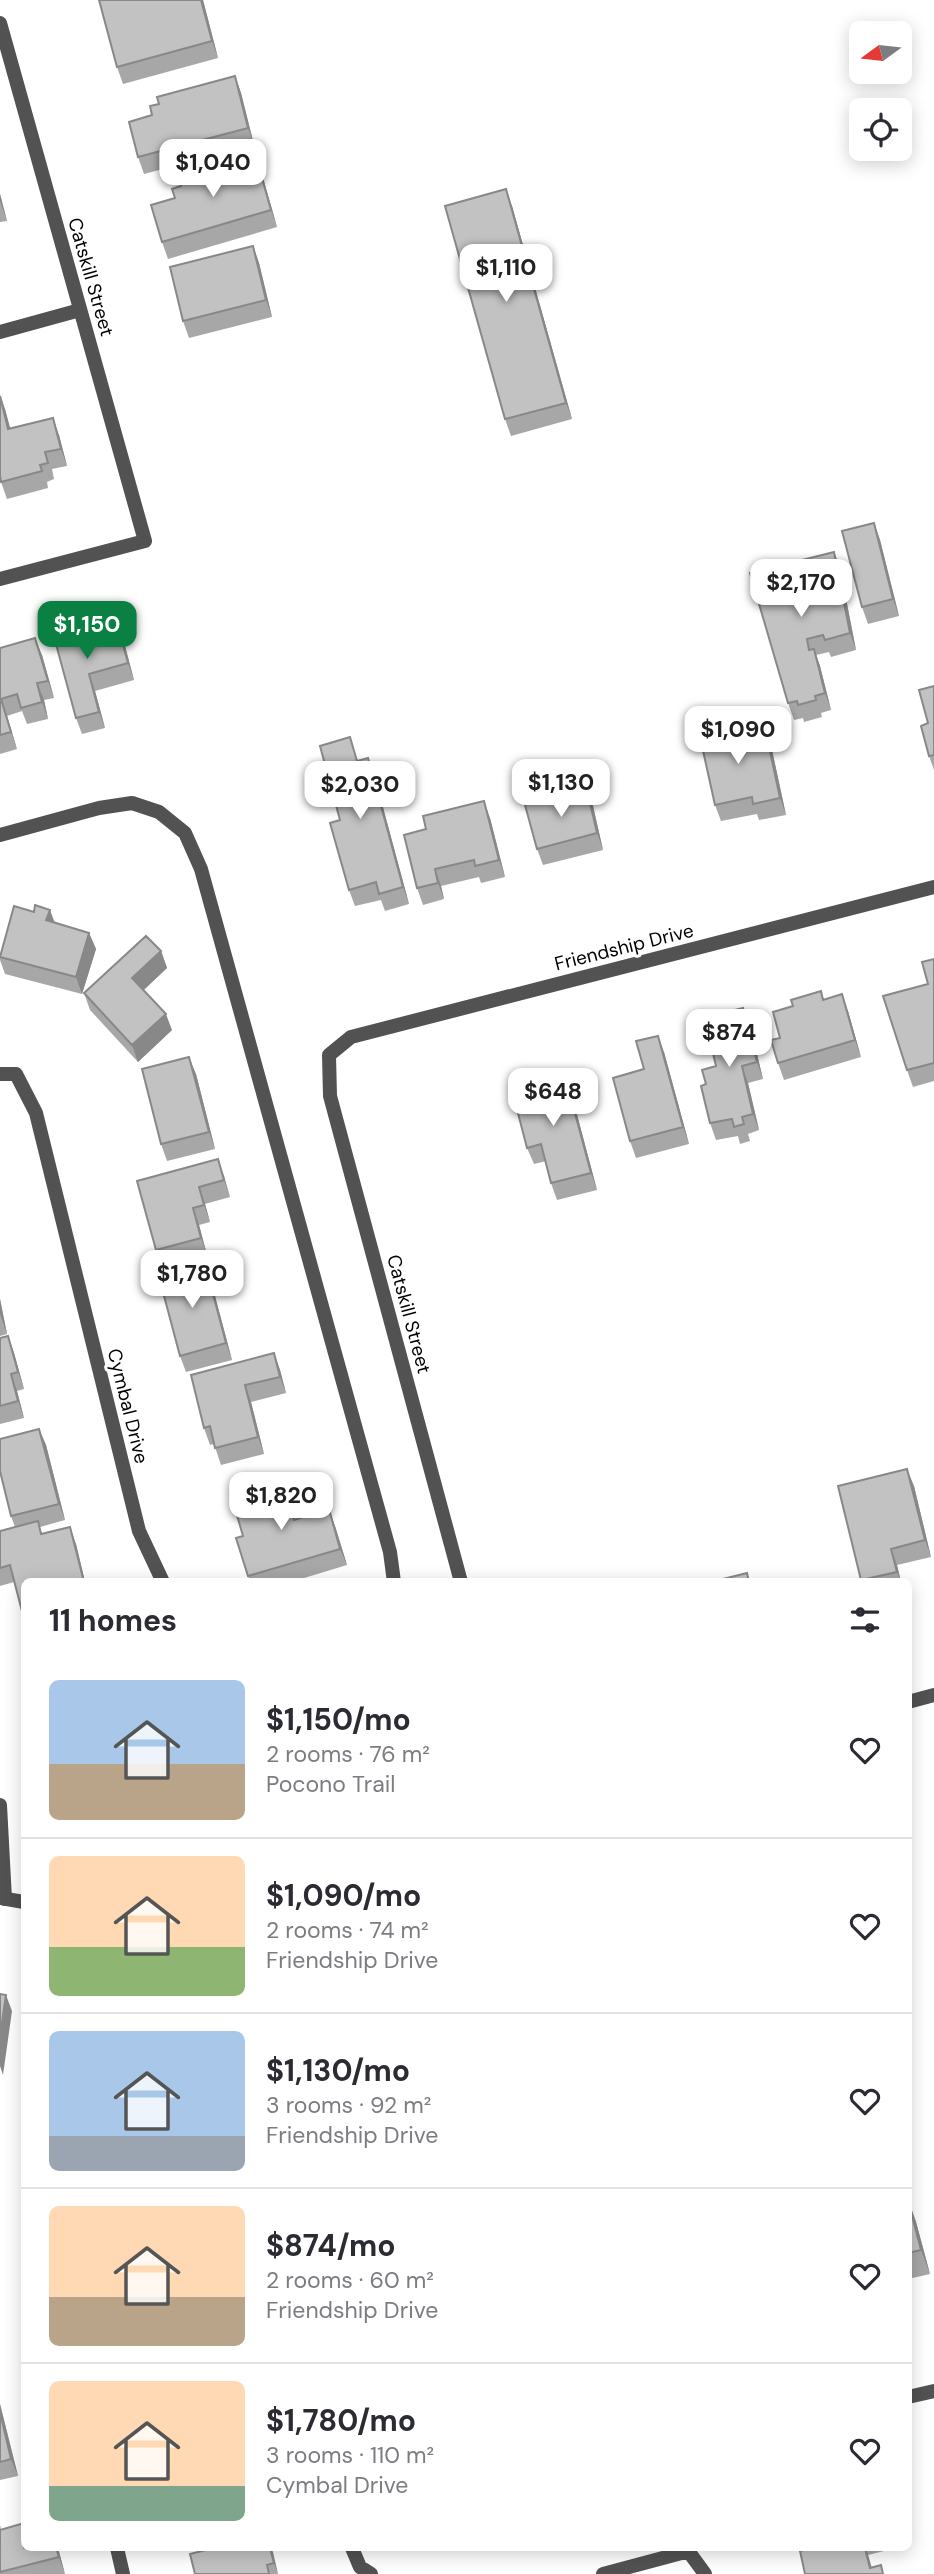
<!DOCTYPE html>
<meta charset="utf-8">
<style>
:root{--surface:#fff;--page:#f7f7f7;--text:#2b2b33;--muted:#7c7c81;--line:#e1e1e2;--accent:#0b8043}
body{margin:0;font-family:"DM Sans",sans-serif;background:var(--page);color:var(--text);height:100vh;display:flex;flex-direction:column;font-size:26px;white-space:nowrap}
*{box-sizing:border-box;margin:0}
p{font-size:23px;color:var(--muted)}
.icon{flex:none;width:38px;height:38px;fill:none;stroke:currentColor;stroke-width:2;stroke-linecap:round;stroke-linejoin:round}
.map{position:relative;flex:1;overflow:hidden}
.details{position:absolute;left:21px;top:1578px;width:891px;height:973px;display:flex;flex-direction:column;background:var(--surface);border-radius:10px;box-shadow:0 4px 18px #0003}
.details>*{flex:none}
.needle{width:46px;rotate:255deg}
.fabs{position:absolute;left:849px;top:21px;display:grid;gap:14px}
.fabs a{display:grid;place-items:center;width:63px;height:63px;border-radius:10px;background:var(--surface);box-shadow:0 4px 18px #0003;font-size:35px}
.price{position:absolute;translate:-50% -60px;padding:0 16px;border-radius:14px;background:#fff;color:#222;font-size:23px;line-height:46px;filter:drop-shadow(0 2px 4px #0008)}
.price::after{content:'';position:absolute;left:50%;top:42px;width:21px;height:16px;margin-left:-10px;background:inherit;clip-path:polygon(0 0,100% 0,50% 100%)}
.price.current{background:var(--accent);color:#fff}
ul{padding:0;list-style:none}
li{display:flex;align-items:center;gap:21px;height:175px;padding:0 28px}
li+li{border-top:2px solid var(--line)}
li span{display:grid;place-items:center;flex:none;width:196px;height:140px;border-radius:10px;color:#555}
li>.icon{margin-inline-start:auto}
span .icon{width:84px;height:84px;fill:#fffc;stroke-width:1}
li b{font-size:30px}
h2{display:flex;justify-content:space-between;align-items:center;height:84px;padding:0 28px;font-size:30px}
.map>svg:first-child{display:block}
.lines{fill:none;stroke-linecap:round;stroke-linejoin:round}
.service{stroke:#525252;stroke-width:14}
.minor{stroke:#525252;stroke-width:14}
.tertiary{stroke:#525252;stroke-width:14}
.wall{fill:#a7a7a7}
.shaded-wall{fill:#888}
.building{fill:#c2c2c2;stroke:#888;stroke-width:2}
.labels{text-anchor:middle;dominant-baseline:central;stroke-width:6;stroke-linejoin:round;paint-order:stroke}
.street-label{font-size:19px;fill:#000;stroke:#fff}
</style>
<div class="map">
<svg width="934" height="2574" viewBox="0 0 934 2574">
<rect width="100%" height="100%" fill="#fff"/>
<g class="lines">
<path class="service" d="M0,332L80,310
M0,835L99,808L132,803L159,812L185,833L201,869L390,1552L394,1582
M0,1805L5,1899
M117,2548L123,2574"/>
<path class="minor" d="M0,23L145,541L0,579
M0,1074H16L36,1113L139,1531L163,1582
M461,1582L330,1096L329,1055L351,1037L934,887
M908,2397L934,2391
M352,2548L360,2567L371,2574
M686,2548L705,2574
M603,2574L689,2551"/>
<path class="tertiary" d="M908,1702L934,1695
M0,1898L24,1902"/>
</g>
<path class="wall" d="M203,0L218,58L123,84L117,67Z
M235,76L241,93L254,145L144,174L138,157L152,115L159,104Z
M261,171L277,227L168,259L162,242Z
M0,194L7,221L0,222Z
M512,206L572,419L511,436L505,419Z
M253,246L259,263L272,317L189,338L183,321Z
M5,409L10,429L59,435L67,466L52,469L54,479L47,482L48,488L7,499L1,482Z
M874,523L880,540L899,616L868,624L862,607Z
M834,552L840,568L856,650L831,657L829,652L816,655L820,666L831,710L821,713L822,717L804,722L803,718L794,720L788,703Z
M104,626L107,633L125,646L134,680L95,691L105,728L82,734L76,718L94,628Z
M0,648L42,655L54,698L44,700L48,719L27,724L22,711L7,716L17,749L0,754Z
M934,686V770L929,756L928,723Z
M766,733L772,750L786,815L759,820L757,814L721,821L715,805L732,740Z
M358,760L374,774L409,904L385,911L381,900L355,906L349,890L340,820Z
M587,790L593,806L603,850L543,865L537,849Z
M490,818L505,877L481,883L479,877L441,886L444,899L423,905L417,888L404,835Z
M55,923L89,933L96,949L82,994L5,974L0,960V954Z
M161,951L167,968L144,990L172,1030L138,1062L90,1010L84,993Z
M934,959V1081L913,1087L907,1070Z
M821,991L824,1000L848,1011L861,1057L784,1080L778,1063L780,1038L793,1006Z
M743,1008L750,1025L763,1079L748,1083L759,1130L748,1134L750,1141L740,1144L738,1136L716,1140L710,1123L706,1084L716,1066L718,1026Z
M664,1052L689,1144L636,1158L630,1141L644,1069Z
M196,1074L215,1149L167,1161L161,1144Z
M571,1092L597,1190L557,1200L551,1183L546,1161L534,1164L527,1148Z
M218,1159L230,1197L205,1204L210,1222L199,1225L207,1255L162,1267L156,1250Z
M205,1264L211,1281L232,1360L186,1372L180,1356Z
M0,1299L7,1334L0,1336Z
M8,1336L14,1353L24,1389L17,1391L24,1418L0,1424V1338Z
M274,1353L280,1370L286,1393L251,1402L264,1454L221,1465L214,1444L210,1445L204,1428Z
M39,1429L46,1445L65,1520L40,1527L42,1534L76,1544L85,1582H24V1621L14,1582L0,1586V1531L15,1527L11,1516Z
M838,1486H914L931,1557L897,1565L901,1582H862Z
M290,1501L295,1519L335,1526L347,1565L291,1582H250L236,1538L243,1536Z
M908,2199L916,2222L930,2274L908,2279Z
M0,2404L18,2476L0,2480Z
M0,2525L1,2529L58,2548L65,2574H0Z
M271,2548L278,2574H195Z
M811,2548H888V2550L868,2555L872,2568L884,2574Z"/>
<path class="shaded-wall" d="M201,0H203L218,58L212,41Z
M235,76L241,93L254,145L248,128Z
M255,154L261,171L277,227L271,210Z
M506,189L512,206L572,419L566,403Z
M0,194L7,221L0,201Z
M253,246L259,263L272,317L266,300Z
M0,394L5,409L15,446L8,429Z
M53,418L59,435L67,466L61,449Z
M874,523L880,540L899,616L893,599Z
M834,552L840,568L856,650L850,633Z
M119,630L125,646L134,680L128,663Z
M35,638L42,655L54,698L48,681Z
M814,649L820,666L831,710L825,693Z
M89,674L95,691L105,728L99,712Z
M37,683L44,700L48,719L42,702Z
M1,699L7,716L17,749L11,732Z
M766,733L772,750L786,815L780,798Z
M368,758L374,774L409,904L403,887Z
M587,790L593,806L603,850L597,833Z
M484,801L490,818L505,877L499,860Z
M435,869L441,886L444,899L438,883Z
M50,910L56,926L46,920Z
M89,933L96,949L82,994L76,977Z
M161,951L167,968L138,995L132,978Z
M842,994L848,1011L861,1057L855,1040Z
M743,1008L750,1025L763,1079L757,1062Z
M166,1014L172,1030L138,1062L132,1045Z
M658,1036L664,1052L689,1144L683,1127Z
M189,1057L196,1074L215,1149L209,1132Z
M742,1066L748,1083L759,1130L753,1114Z
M565,1076L571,1092L597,1190L591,1173Z
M218,1159L224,1176L230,1197L224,1180Z
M199,1187L205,1204L210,1222L204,1205Z
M193,1208L199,1225L207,1255L201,1238Z
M205,1264L211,1281L232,1360L226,1343Z
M0,1299L7,1334L0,1314Z
M8,1336L14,1353L24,1389L18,1372Z
M274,1353L280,1370L286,1393L280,1377Z
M11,1374L17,1391L24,1418L18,1401Z
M245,1385L251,1402L264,1454L258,1437Z
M39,1429L46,1445L65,1520L59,1504Z
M907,1469L914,1486L931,1557L925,1540Z
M284,1484L290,1501L300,1537L294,1520Z
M329,1509L335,1526L347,1565L340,1549Z
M70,1527L76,1544L85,1582H84Z
M891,1549L897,1565L901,1582L897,1572Z
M6,1995L12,2011L3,2075L0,2066V2036Z
M908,2199L916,2222L930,2274L921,2250Z
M0,2404L18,2476L11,2459L0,2412Z
M56,2548H58L65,2574L59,2557Z
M270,2548H271L273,2552L278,2574L274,2563Z
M865,2548H866L868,2555L873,2574H872Z"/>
<path class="building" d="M99,0H201L212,41L117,67Z
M235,76L248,128L138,157L129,122L152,115L150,106L159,104L157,97Z
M255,154L271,210L162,242L151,205L175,198L172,189L181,186L179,177Z
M506,189L566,403L505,419L445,206Z
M253,246L266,300L183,321L170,267Z
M0,396L8,429L53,418L61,449L45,452L48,463L40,465L42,471L1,482L0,476Z
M874,523L893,599L862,607L842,531Z
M834,552L850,633L825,640L823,635L807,639L809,650L814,649L825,693L815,696L816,700L798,705L797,701L788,703L750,573Z
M92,622L94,628L104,626L106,633L119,630L128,663L89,674L99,712L76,718L53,633Z
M35,638L48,681L37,683L42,702L21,708L17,694L1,699L11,732L0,735V648Z
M934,686V755L929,756L921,726L928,723L919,690Z
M726,722L730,741L766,733L780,798L753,804L752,797L715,805L698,728Z
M350,737L357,761L368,758L403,887L379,894L376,882L349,890L330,823L340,820L320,746Z
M587,790L597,833L537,849L525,805Z
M484,801L499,860L475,866L474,860L435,869L438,883L417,888L404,835L426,829L423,816Z
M35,905L50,910L46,920L89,933L76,977L0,957L14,906L34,912Z
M146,936L161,951L132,978L166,1014L132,1045L84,993Z
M934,959V1063L907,1070L883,996L928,984L922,962Z
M821,991L823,1000L842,994L855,1040L778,1063L771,1040L780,1038L773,1012L793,1006L791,1000Z
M743,1008L757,1062L742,1066L753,1114L742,1117L744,1124L734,1127L732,1119L710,1123L701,1086L706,1084L702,1070L716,1066L707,1028L718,1026L715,1015Z
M658,1036L683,1127L630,1141L613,1078L644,1069L636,1041Z
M189,1057L209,1132L161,1144L142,1069Z
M565,1076L591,1173L551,1183L541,1144L527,1148L512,1090Z
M218,1159L224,1180L199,1187L204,1205L193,1208L201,1238L156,1250L137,1181Z
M205,1264L226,1343L180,1356L159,1277Z
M8,1336L18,1372L11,1374L18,1401L0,1406V1338Z
M274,1353L280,1377L245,1385L258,1437L215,1448L210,1426L204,1428L191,1375Z
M39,1429L59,1504L11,1516L0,1471V1439Z
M907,1469L925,1540L891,1549L897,1572L861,1580L838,1486Z
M284,1484L294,1520L329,1509L340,1549L248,1576L236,1538L243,1536L236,1512L243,1510L239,1498Z
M38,1521L41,1534L70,1527L84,1582H24V1619L10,1565L0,1568V1531Z
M747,1573L749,1582H711Z
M0,1994L6,1995L0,2036Z
M908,2200L921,2250L908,2253Z
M0,2412L11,2459L0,2462Z
M24,2523V2548H56L59,2557L0,2572V2530Z
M214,2548H270L274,2563L267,2565L269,2574H195L190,2554Z
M811,2548H865L870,2568L881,2565L883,2574H805L800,2551Z"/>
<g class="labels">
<g class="street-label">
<text transform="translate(91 277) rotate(74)">Catskill Street</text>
<text transform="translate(624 947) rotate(-14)">Friendship Drive</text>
<text transform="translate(409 1314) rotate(75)">Catskill Street</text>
<text transform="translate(128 1406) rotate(76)">Cymbal Drive</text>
</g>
</g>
</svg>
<div class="fabs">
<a><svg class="needle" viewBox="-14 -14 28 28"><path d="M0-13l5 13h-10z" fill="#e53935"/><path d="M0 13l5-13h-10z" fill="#7c7c81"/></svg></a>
<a><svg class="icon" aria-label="locate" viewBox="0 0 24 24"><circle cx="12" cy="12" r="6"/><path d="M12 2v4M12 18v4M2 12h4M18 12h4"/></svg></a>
</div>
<b class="price" style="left:213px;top:199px">$1,040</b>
<b class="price" style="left:506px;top:304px">$1,110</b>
<b class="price" style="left:801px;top:619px">$2,170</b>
<b class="price current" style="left:87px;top:661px">$1,150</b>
<b class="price" style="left:738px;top:766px">$1,090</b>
<b class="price" style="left:561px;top:819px">$1,130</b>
<b class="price" style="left:360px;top:821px">$2,030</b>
<b class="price" style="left:729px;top:1069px">$874</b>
<b class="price" style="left:553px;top:1128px">$648</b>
<b class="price" style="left:192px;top:1310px">$1,780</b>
<b class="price" style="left:281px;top:1532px">$1,820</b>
<section class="details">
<h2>11 homes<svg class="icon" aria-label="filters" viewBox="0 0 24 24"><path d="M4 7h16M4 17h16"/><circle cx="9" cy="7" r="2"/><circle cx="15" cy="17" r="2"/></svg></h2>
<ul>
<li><span style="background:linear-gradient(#a9c7e8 60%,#b9a48a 0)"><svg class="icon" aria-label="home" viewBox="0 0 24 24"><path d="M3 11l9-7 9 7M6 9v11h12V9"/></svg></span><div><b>$1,150/mo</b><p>2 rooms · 76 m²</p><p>Pocono Trail</p></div><svg class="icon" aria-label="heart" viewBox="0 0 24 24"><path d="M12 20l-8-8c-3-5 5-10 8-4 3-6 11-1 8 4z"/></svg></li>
<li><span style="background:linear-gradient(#ffd9b3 65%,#8fb573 0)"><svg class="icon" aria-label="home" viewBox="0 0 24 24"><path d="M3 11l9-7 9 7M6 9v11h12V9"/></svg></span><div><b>$1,090/mo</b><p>2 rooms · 74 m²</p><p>Friendship Drive</p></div><svg class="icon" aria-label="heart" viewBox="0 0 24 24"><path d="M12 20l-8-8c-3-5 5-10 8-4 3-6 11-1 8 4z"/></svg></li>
<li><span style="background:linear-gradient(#a9c7e8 75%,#9aa5b1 0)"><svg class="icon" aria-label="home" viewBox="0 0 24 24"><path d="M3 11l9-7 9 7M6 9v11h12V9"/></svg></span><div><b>$1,130/mo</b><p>3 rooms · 92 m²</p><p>Friendship Drive</p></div><svg class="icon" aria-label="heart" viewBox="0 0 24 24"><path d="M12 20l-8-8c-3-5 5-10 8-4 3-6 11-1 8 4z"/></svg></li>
<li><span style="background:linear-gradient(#ffd9b3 65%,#b9a48a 0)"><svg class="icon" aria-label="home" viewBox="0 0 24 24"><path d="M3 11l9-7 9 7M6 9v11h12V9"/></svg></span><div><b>$874/mo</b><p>2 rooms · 60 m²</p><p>Friendship Drive</p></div><svg class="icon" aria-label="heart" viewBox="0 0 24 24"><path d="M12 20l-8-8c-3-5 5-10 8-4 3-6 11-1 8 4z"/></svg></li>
<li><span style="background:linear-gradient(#ffd9b3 75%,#7fa58c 0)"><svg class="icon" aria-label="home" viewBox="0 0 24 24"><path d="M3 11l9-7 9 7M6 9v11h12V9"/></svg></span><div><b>$1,780/mo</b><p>3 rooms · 110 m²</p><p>Cymbal Drive</p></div><svg class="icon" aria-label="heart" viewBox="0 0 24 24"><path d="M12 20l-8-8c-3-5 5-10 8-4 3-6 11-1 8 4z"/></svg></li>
</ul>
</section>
</div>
